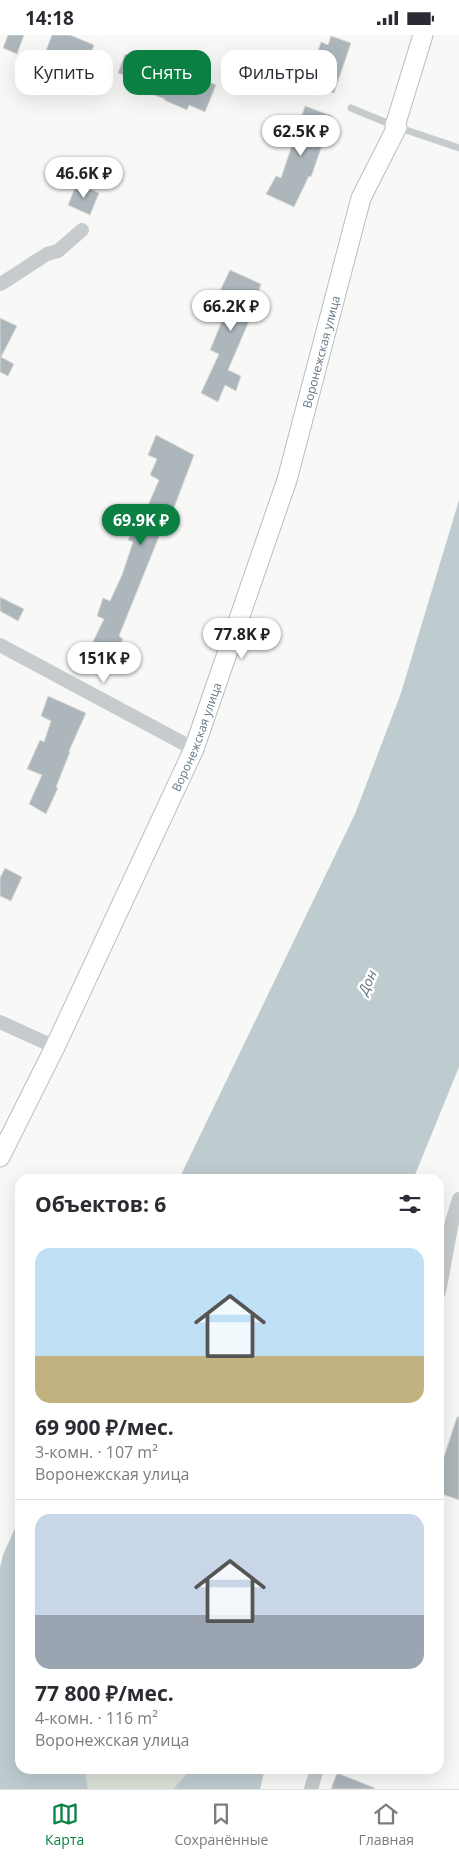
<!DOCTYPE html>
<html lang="ru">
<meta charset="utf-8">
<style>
:root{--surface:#fff;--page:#f2f2f3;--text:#2b2b33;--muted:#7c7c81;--line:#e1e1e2;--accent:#0b8043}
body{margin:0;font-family:"Open Sans",sans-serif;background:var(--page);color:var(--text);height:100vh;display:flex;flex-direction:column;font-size:19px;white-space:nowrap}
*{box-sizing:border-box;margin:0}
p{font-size:16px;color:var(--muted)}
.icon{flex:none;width:28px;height:28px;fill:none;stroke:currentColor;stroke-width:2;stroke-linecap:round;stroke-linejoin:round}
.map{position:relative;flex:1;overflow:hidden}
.side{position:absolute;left:15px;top:1139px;width:429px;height:600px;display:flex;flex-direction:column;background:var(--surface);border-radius:15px;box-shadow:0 5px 20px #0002}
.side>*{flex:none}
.top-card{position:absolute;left:15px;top:15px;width:430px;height:45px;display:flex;gap:10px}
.price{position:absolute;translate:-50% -42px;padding:0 11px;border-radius:18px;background:#fff;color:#222;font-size:16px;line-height:32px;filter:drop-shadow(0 1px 2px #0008)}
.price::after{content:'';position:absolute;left:50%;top:30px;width:15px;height:11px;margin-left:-8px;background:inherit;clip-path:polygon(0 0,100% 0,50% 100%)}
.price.on{background:var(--accent);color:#fff}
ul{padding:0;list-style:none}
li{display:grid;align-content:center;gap:10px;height:265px;padding:0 20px}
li+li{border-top:1px solid var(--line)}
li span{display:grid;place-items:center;height:155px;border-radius:15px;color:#555}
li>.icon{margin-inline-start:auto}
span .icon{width:90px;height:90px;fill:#fffc;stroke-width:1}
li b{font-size:21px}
h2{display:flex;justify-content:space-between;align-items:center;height:60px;padding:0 20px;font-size:21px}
.tag{padding:0 18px;border-radius:15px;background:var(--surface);box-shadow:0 5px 20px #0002;font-size:18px;line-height:45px}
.tag.on{background:var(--accent);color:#fff}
.status{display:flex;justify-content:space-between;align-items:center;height:35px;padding:0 25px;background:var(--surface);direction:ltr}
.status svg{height:14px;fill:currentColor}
.menu{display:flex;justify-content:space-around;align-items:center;height:70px;border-top:1px solid var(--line);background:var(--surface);font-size:14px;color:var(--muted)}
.menu a{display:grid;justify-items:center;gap:2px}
.menu .on{color:var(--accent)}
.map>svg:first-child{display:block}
.green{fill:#dae1d6}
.water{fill:#becbcf}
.building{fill:#acb6bb;stroke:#dadad8}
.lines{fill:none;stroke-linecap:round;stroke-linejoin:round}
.secondary-casing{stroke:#b8bec2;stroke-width:21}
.lane{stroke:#c6cbcd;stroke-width:7}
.street{stroke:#c6cbcd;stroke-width:14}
.secondary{stroke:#fff;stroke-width:19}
.labels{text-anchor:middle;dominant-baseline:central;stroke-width:5;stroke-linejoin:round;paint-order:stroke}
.street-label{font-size:12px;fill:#627682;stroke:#fff}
.water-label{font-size:14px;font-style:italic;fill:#5d767c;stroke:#fff}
</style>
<div class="status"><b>14:18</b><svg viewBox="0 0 49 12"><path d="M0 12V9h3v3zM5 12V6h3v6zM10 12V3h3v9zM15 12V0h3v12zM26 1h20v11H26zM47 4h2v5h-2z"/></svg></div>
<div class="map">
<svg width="459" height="1754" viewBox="0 0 459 1754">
<rect width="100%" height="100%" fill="#f8f8f6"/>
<path class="green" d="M85,1734H191L173,1754H88Z"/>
<path class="water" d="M459,465V1032L417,1135L413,1144H179L355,779L401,658Z
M20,1482V1734H85L88,1754H0V1533L3,1520Z
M191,1734H265L260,1754H173Z"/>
<path class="building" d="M8,0H24L17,19L3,13Z
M52,0H70L94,10L84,37L44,21Z
M331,1L351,8L334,58L315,52L318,43L310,40L321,7L328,10Z
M125,19L158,31L153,43L183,56L190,39L216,50L205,77L189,70L187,75L164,65L165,64L129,51L132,43L118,38Z
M305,71L332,81L311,142L309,141L294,172L266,159L276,141L281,143Z
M77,148L99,158L90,180L68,170Z
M230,235L261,249L252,279L228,335L241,341L236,356L225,350L218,367L201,358L219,319L210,315L231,264L219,258Z
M0,283L17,291L1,322L14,329L8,341L0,337Z
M156,400L194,420L172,478L164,475L154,496L160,499L119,601L123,604L110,631L87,619L104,584L97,581L103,563L110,566L122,540L133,507L128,505L139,480L143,482L159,445L150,440L157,424L148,420Z
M0,562L24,574L18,586L0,576Z
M48,661L86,678L69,716L70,717L56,752L58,753L46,779L29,769L42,740L27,734L40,705L44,707L51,686L41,681Z
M5,833L22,842L11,866L0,861V843Z
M457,1382H459V1465L439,1458V1437Z
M337,1738L375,1753L374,1754H331Z"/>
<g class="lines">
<g class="secondary-casing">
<g id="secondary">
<path d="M395,91L423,0"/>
<path id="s1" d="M0,1122L55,1012L194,714L287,445L361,163L397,92"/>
</g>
</g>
<path class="lane" d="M351,73L397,92L459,113"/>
<path class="street" d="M1,249L47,219L58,216L82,195
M0,610L194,714
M0,987L55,1012
M439,1257L452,1187L459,1164
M311,1754L317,1734"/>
<use href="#secondary" class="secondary"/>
</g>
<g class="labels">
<g class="street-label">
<text stroke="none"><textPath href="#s1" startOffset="869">Воронежская улица</textPath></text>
<text stroke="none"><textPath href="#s1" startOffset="464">Воронежская улица</textPath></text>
</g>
<g class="water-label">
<text transform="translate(367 947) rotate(-65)">Дон</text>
</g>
</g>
</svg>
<b class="price" style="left:301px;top:122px">62.5K ₽</b>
<b class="price" style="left:84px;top:164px">46.6K ₽</b>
<b class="price" style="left:231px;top:297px">66.2K ₽</b>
<b class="price on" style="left:141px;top:511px">69.9K ₽</b>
<b class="price" style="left:242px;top:625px">77.8K ₽</b>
<b class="price" style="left:104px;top:649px">151K ₽</b>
<div class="top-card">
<a class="tag">Купить</a>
<a class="tag on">Снять</a>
<a class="tag">Фильтры</a>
</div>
<section class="side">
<h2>Объектов: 6<svg class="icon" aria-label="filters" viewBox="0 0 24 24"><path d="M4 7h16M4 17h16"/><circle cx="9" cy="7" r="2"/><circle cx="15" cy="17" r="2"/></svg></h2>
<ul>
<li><span style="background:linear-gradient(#bfe0f5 70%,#c2b280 0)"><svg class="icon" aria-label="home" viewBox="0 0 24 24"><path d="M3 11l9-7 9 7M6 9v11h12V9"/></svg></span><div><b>69 900 ₽/мес.</b><p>3-комн. · 107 m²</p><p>Воронежская улица</p></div></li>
<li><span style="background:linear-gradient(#c9d6e8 65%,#9aa5b1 0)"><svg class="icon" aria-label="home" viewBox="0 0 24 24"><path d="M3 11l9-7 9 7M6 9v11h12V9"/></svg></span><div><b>77 800 ₽/мес.</b><p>4-комн. · 116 m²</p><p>Воронежская улица</p></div></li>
</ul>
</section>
</div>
<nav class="menu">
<a class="on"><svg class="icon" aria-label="map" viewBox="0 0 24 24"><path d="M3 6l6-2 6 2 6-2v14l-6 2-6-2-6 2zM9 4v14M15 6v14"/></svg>Карта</a>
<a><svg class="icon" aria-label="saved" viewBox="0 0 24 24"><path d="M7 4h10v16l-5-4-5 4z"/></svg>Сохранённые</a>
<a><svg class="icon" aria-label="home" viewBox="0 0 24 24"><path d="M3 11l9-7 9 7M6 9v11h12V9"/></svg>Главная</a>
</nav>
